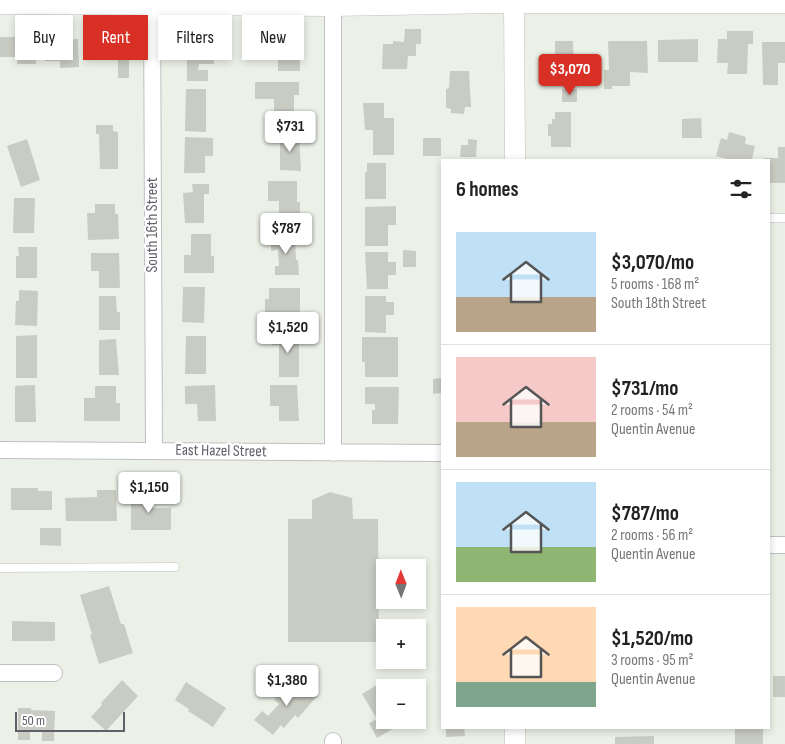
<!DOCTYPE html>
<meta charset="utf-8">
<style>
:root{--surface:#fff;--page:#f6f6f6;--text:#222;--muted:#767676;--line:#e0e0e0;--accent:#d93025}
body{margin:0;font-family:"Sofia Sans Condensed",sans-serif;background:var(--page);color:var(--text);height:100vh;display:flex;flex-direction:column;font-size:19px;white-space:nowrap}
*{box-sizing:border-box;margin:0}
p{font-size:16px;color:var(--muted)}
.icon{flex:none;width:28px;height:28px;fill:none;stroke:currentColor;stroke-width:2;stroke-linecap:round;stroke-linejoin:round}
.map{position:relative;flex:1;overflow:hidden}
.side{position:absolute;left:441px;top:159px;width:329px;height:570px;display:flex;flex-direction:column;background:var(--surface);border-radius:0px;box-shadow:0 2px 8px #0003}
.side>*{flex:none}
.guide{position:absolute;left:15px;top:15px;width:351px;height:45px;display:flex;gap:10px}
.needle{width:32px;rotate:359deg}
.controls{position:absolute;left:376px;top:559px;display:grid;gap:10px}
.controls a{display:grid;place-items:center;width:50px;height:50px;border-radius:0px;background:var(--surface);box-shadow:0 2px 8px #0003;font-size:25px}
.scale{position:absolute;left:15px;bottom:12px;width:110px;box-sizing:border-box;padding-left:5px;border:2px solid #615e67;border-top:0;font-size:14px;line-height:18px;white-space:nowrap;color:#615e67;-webkit-text-stroke:4px #fff;paint-order:stroke}
.price{position:absolute;translate:-50% -42px;padding:0 11px;border-radius:5px;background:#fff;color:#222;font-size:16px;line-height:32px;filter:drop-shadow(0 1px 2px #0008)}
.price::after{content:'';position:absolute;left:50%;top:30px;width:15px;height:11px;margin-left:-8px;background:inherit;clip-path:polygon(0 0,100% 0,50% 100%)}
.price.current{background:var(--accent);color:#fff}
ul{padding:0;list-style:none}
li{display:flex;align-items:center;gap:15px;height:125px;padding:0 15px}
li+li{border-top:1px solid var(--line)}
li span{display:grid;place-items:center;flex:none;width:140px;height:100px;border-radius:0px;color:#555}
li>.icon{margin-inline-start:auto}
span .icon{width:60px;height:60px;fill:#fffc;stroke-width:1}
li b{font-size:21px}
h2{display:flex;justify-content:space-between;align-items:center;height:60px;padding:0 15px;font-size:21px}
.chip{padding:0 18px;border-radius:0px;background:var(--surface);box-shadow:0 2px 8px #0003;font-size:18px;line-height:45px}
.chip.current{background:var(--accent);color:#fff}
.map>svg:first-child{display:block}
.building{fill:#c9ccc3}
.lines{fill:none;stroke-linecap:round;stroke-linejoin:round}
.service-casing{stroke:#c1bec5;stroke-width:9}
.minor-casing{stroke:#c1bec5;stroke-width:18}
.tertiary-casing{stroke:#c1bec5;stroke-width:21}
.service{stroke:#fff;stroke-width:8}
.minor{stroke:#fff;stroke-width:16}
.tertiary{stroke:#fff;stroke-width:20}
.labels{text-anchor:middle;dominant-baseline:central;stroke-width:4.5;stroke-linejoin:round;paint-order:stroke}
.street-label{font-size:16px;fill:#615e67;stroke:#fff}
</style>
<div class="map">
<svg width="785" height="744" viewBox="0 0 785 744">
<rect width="100%" height="100%" fill="#ecf1e7"/>
<path class="building" d="M405,29H421V44H416V56H408L407,69H382L383,44H393V41L404,42Z
M727,31H753V44H748L747,74H727L728,63H717L718,39H727Z
M187,35H214V64H199L198,70H208V81H187Z
M249,35H284V37H300V71H278V54H249Z
M0,37H19V40H36V64H17L18,57H0Z
M89,37L112,38V40H120V54L129,55V78H118V60L88,59Z
M78,39L79,67L60,68V61H45L44,40Z
M698,39V62H658V40Z
M555,41H573L574,83H547V69L555,68Z
M608,41H647L648,73L630,72V86H612V89H604V70H609Z
M762,42H785V63H778V85H763Z
M450,71H469L471,107H465L464,114L451,113V109L446,108V89L449,88Z
M255,82H299V95H294V123H274V99H255Z
M186,89H206V132L185,131Z
M562,89H577V102H562Z
M363,103H384V118H394V155H373V130H365Z
M555,112H571V147H551V136H548V124H552V119H555Z
M701,118L702,138H682V119Z
M96,125H113V131L118,132V169H100L99,134H96Z
M729,132L746,137L745,144L755,146L752,160H731L716,156L721,138L727,140Z
M280,135H299L301,171L280,170Z
M185,137L213,138V156H205V173H184Z
M423,138H441V156H423Z
M27,139L40,180L21,187L7,146Z
M468,139L477,140L476,157H460L461,145H468Z
M778,147H785V183H769V160H764V158H778Z
M367,163H386V199H365V172H367Z
M268,181H297V202H300V226L279,225V201H268Z
M192,184H209V194H204V223H185L183,193L193,192Z
M14,198H35L34,233H13Z
M95,204H115V214H118L119,239L88,240L87,213H95Z
M396,206V225H388V246H365V207Z
M279,233H295L296,260H298L299,275H275V266H279L278,250L271,251V241H279Z
M191,234H211V256H214V273H184V255H191Z
M18,247H37V278H16V256H19Z
M403,250L416,251V267H403Z
M365,252H388V262H396V275H388V289H367Z
M91,253H119L120,288H99V271H91Z
M183,287H205L204,323L182,322Z
M269,288H300V324H279L278,313H265V299H269Z
M19,290L38,291L37,326L15,325L16,301H19Z
M99,296H116L117,312H120V330H99Z
M365,296H386V302H394V315H386V333L365,332Z
M272,333H299V377H279V345H272Z
M37,335V378H16V336Z
M186,336H206V374H185Z
M362,337H398V377H365V362H362Z
M116,339L119,375H99V340Z
M442,378V393L433,394V379Z
M35,385L36,422H15V386Z
M215,385L216,421H198L197,404H185V386Z
M270,385H297L299,421H279V406H270Z
M95,386H116V403H120V421H84V398H95Z
M365,387H399L398,424H372V410H375V404H365Z
M11,488H38V491H52V510H11Z
M97,490H116L117,521H66L65,498L97,497Z
M330,492L352,498L353,519H378L379,642H288V519H312V500Z
M131,493H153V508H171V530H131Z
M40,528H61V546L40,545Z
M109,586L121,624H124L133,653L99,664L90,635L92,634L80,595Z
M12,621L55,622V641H12Z
M773,676H785V697H773Z
M122,680L138,696L106,731L91,717L102,705L101,703Z
M301,680L318,695L298,718L295,715L284,728L281,725L273,735L254,720L262,711L268,716L279,704L274,700L287,684L292,689Z
M186,682L226,708L213,727L188,711L189,709L175,700Z
M380,683L385,692V720H401L403,723L377,738L369,723L377,719L362,694Z
M18,708H31V710L55,711L54,741H42V730H30V740H18Z
M446,728H464L465,736L446,737Z
M735,728H763V744H735Z
M654,736V744H615V737Z"/>
<g class="lines">
<g class="service-casing">
<path id="service" d="M769,218H785
M0,568L175,567"/>
</g>
<g class="minor-casing">
<path id="minor" d="M152,0L154,450
M333,6V453
M0,450L442,453
M769,545H785
M0,673H54
M333,744V741"/>
</g>
<g class="tertiary-casing">
<path id="tertiary" d="M514,0L515,160
M0,4L333,6L497,3H785
M515,728V744"/>
</g>
<use href="#service" class="service"/>
<use href="#minor" class="minor"/>
<use href="#tertiary" class="tertiary"/>
</g>
<g class="labels">
<g class="street-label">
<text transform="translate(152 225) rotate(-90)">South 16th Street</text>
<text transform="translate(221 451) rotate(1)">East Hazel Street</text>
</g>
</g>
</svg>
<div class="controls">
<a><svg class="needle" viewBox="-14 -14 28 28"><path d="M0-13l5 13h-10z" fill="#e53935"/><path d="M0 13l5-13h-10z" fill="#767676"/></svg></a>
<a>+</a>
<a>−</a>
</div>
<div class="scale">50 m</div>
<b class="price current" style="left:570px;top:96px">$3,070</b>
<b class="price" style="left:290px;top:153px">$731</b>
<b class="price" style="left:286px;top:255px">$787</b>
<b class="price" style="left:288px;top:354px">$1,520</b>
<b class="price" style="left:149px;top:514px">$1,150</b>
<b class="price" style="left:287px;top:707px">$1,380</b>
<div class="guide">
<a class="chip">Buy</a>
<a class="chip current">Rent</a>
<a class="chip">Filters</a>
<a class="chip">New</a>
</div>
<section class="side">
<h2>6 homes<svg class="icon" aria-label="filters" viewBox="0 0 24 24"><path d="M4 7h16M4 17h16"/><circle cx="9" cy="7" r="2"/><circle cx="15" cy="17" r="2"/></svg></h2>
<ul>
<li><span style="background:linear-gradient(#bfe0f5 65%,#b9a48a 0)"><svg class="icon" aria-label="home" viewBox="0 0 24 24"><path d="M3 11l9-7 9 7M6 9v11h12V9"/></svg></span><div><b>$3,070/mo</b><p>5 rooms · 168 m²</p><p>South 18th Street</p></div></li>
<li><span style="background:linear-gradient(#f6c9c9 65%,#b9a48a 0)"><svg class="icon" aria-label="home" viewBox="0 0 24 24"><path d="M3 11l9-7 9 7M6 9v11h12V9"/></svg></span><div><b>$731/mo</b><p>2 rooms · 54 m²</p><p>Quentin Avenue</p></div></li>
<li><span style="background:linear-gradient(#bfe0f5 65%,#8fb573 0)"><svg class="icon" aria-label="home" viewBox="0 0 24 24"><path d="M3 11l9-7 9 7M6 9v11h12V9"/></svg></span><div><b>$787/mo</b><p>2 rooms · 56 m²</p><p>Quentin Avenue</p></div></li>
<li><span style="background:linear-gradient(#ffd9b3 75%,#7fa58c 0)"><svg class="icon" aria-label="home" viewBox="0 0 24 24"><path d="M3 11l9-7 9 7M6 9v11h12V9"/></svg></span><div><b>$1,520/mo</b><p>3 rooms · 95 m²</p><p>Quentin Avenue</p></div></li>
</ul>
</section>
</div>
